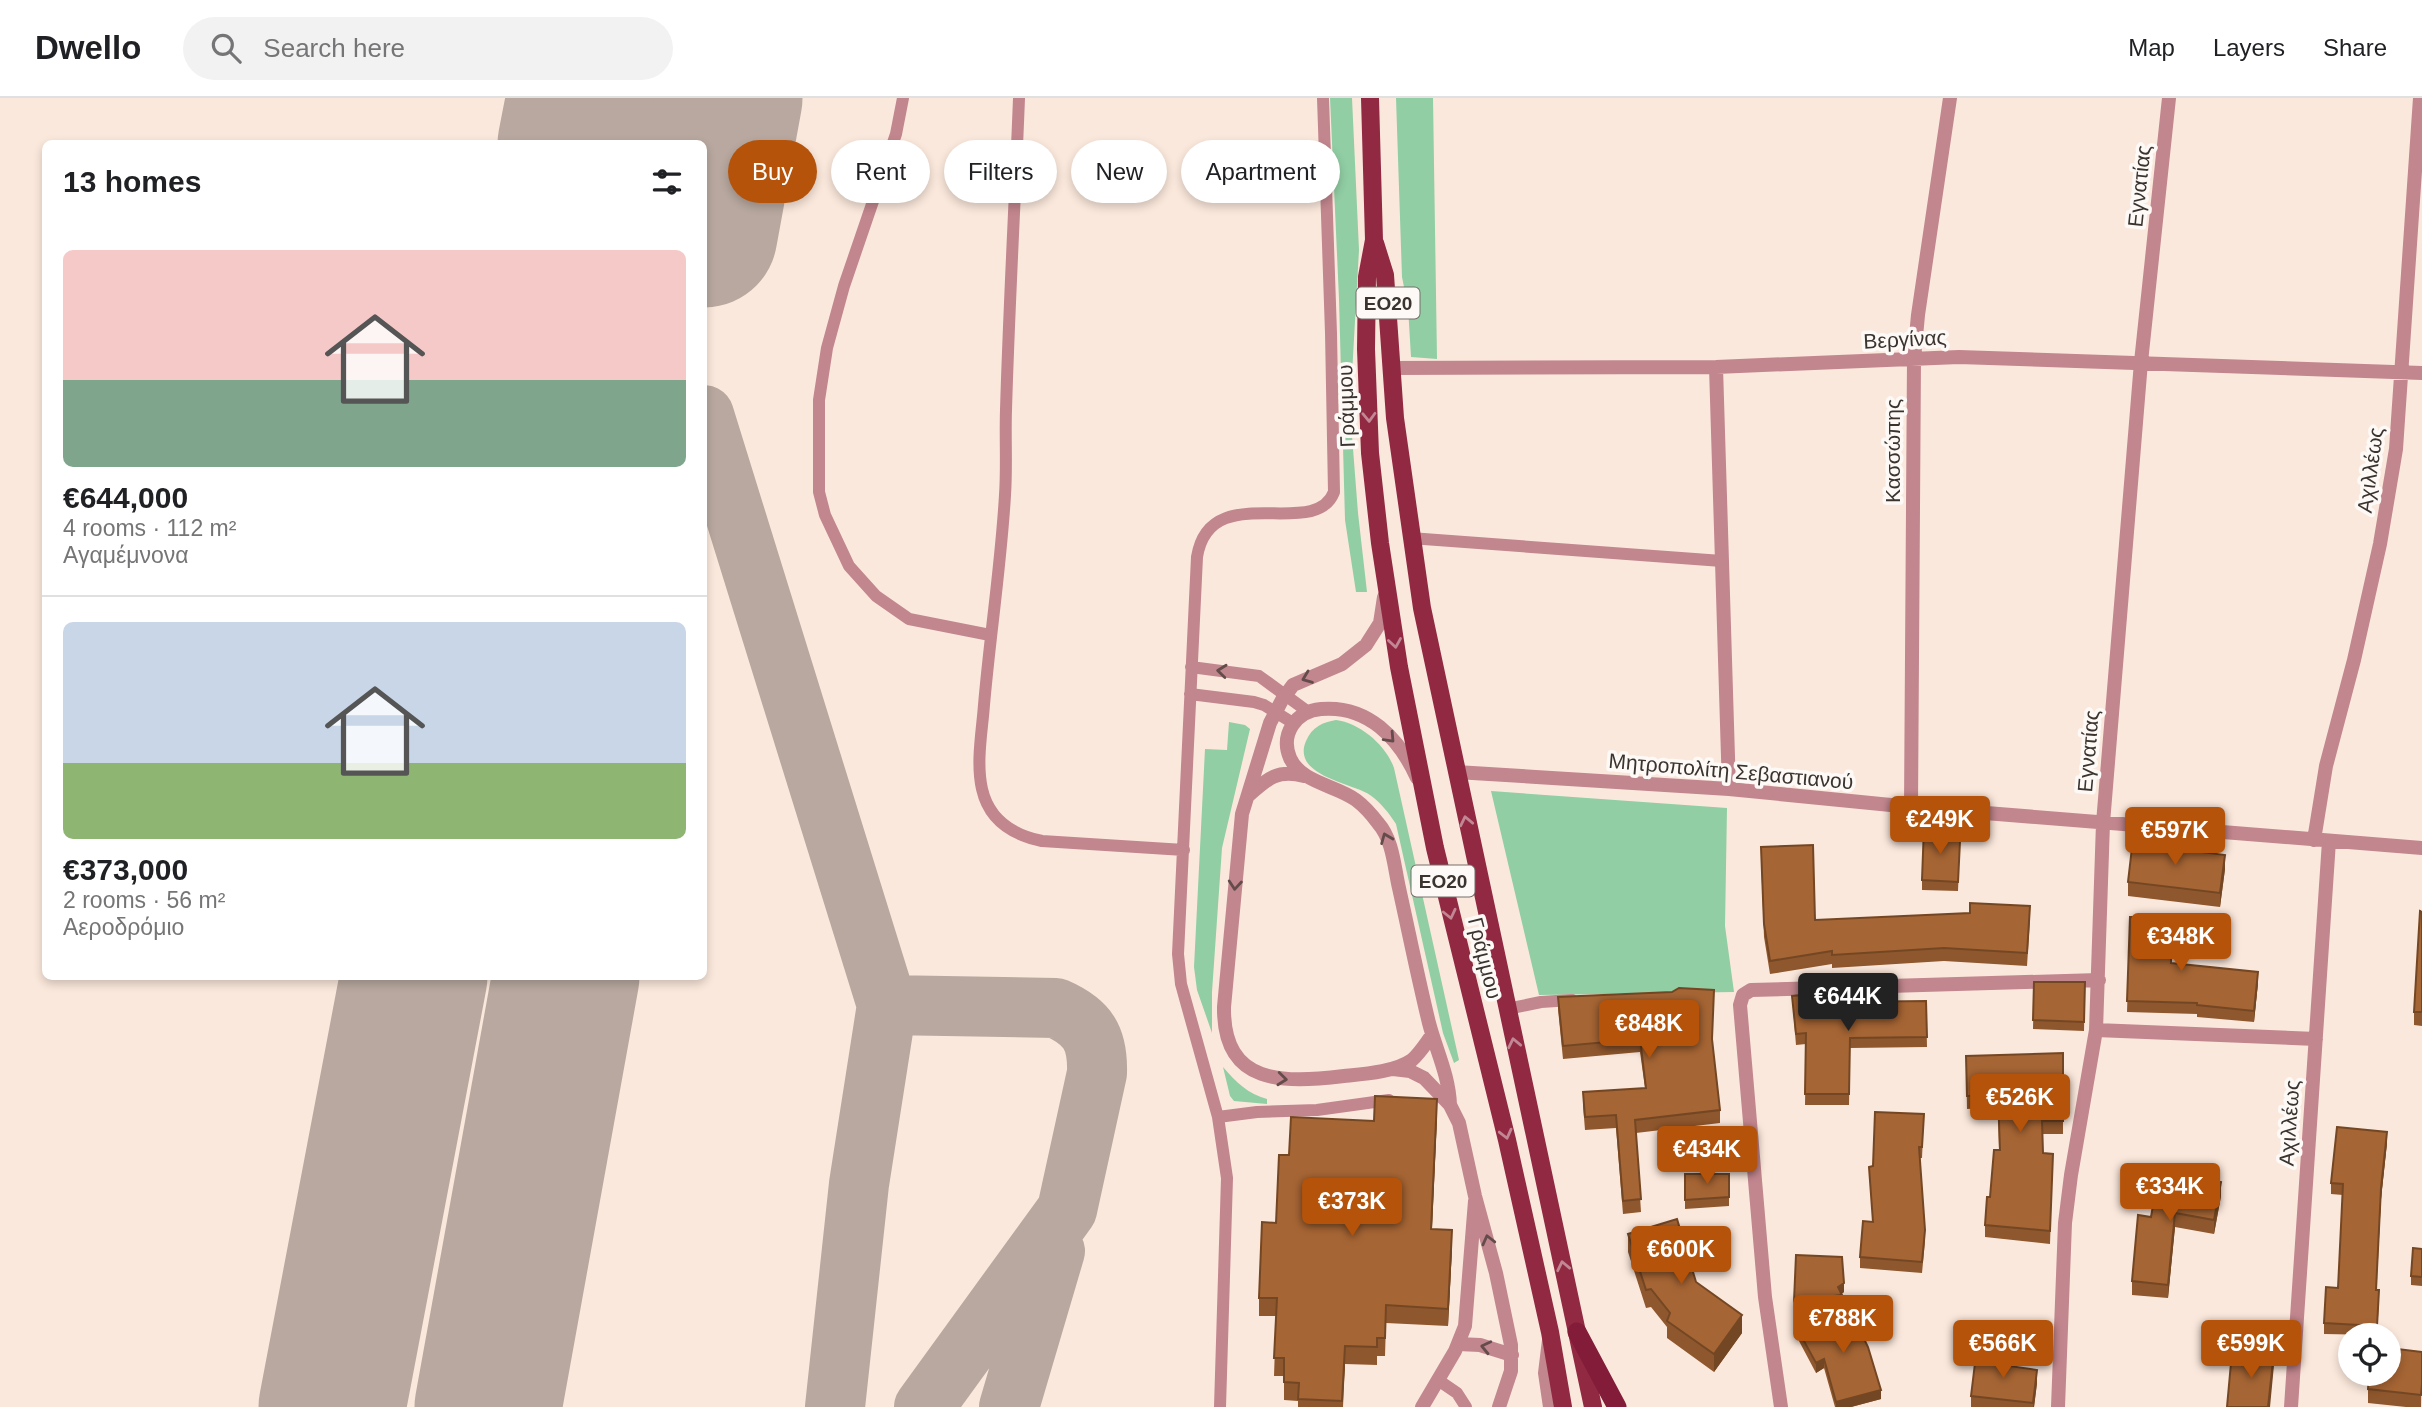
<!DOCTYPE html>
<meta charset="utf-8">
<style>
:root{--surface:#fff;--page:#f2f2f2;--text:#202124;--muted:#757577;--line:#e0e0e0;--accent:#b45309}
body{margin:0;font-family:Helvetica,sans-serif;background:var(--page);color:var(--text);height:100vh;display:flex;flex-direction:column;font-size:26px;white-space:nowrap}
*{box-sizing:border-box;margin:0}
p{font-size:23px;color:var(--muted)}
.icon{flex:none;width:38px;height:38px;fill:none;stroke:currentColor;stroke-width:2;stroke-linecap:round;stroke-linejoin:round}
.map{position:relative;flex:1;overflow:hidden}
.drawer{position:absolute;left:42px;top:42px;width:665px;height:840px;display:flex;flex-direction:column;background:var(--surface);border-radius:10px;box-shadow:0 4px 10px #0003}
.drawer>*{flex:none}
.banner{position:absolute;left:728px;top:42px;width:665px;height:63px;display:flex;gap:14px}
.fabs{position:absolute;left:2338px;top:1225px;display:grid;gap:14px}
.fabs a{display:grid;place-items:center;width:63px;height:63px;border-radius:50%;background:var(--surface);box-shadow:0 4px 10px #0003;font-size:35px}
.price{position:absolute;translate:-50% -60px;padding:0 16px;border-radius:7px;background:var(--accent);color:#fff;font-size:23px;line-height:46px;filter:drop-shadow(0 2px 4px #0008)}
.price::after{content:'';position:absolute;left:50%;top:42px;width:21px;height:16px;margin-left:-10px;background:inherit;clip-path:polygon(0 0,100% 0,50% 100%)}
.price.selected{background:#222;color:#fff}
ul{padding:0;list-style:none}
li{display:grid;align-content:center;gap:14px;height:371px;padding:0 21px}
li+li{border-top:2px solid var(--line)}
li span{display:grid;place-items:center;height:217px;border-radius:10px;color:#555}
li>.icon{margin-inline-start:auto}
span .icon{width:126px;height:126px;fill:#fffc;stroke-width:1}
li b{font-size:30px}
h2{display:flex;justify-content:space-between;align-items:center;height:84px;padding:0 21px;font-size:30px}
.pill{padding:0 24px;border-radius:32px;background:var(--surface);box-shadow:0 4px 10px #0003;font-size:24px;line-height:63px}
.pill.selected{background:var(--accent);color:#fff}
header{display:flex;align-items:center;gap:42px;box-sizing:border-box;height:98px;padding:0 35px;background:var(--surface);border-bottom:2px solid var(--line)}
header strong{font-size:33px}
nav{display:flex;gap:38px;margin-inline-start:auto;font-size:24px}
.search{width:490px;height:63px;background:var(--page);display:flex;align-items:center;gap:18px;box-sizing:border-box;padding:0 24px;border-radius:38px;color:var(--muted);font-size:26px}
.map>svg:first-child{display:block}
.green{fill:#91cea4}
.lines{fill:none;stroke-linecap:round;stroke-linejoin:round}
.taxiway{stroke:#b8a89f;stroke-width:60}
.runway{stroke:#b8a89f;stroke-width:147}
.service{stroke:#c2868e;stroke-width:12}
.minor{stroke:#c2868e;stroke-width:14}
.primary{stroke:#922943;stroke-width:18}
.trunk{stroke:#821c38;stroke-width:19}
.wall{fill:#8f572d}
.shaded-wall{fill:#744724}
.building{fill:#a66534;stroke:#744724;stroke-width:2}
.oneway{stroke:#c28794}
.oneway2{stroke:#634c4b}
.labels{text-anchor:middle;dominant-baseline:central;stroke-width:7;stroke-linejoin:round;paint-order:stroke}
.shield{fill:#fdf9f6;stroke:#746e6a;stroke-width:2}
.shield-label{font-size:19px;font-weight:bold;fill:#3a332e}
.street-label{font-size:21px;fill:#3a332e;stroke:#fdf9f6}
</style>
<header>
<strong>Dwello</strong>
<div class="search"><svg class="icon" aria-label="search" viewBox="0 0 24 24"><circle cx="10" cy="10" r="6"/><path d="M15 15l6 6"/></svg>Search here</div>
<nav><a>Map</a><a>Layers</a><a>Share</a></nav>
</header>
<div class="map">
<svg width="2422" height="1309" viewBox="0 0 2422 1309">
<rect width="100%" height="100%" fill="#fbe8dc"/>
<path class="green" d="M1330,0H1352L1359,152L1350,312L1358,415L1367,494H1356L1345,422L1339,201Z
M1396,0H1433L1437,261L1411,259L1408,209L1402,179Z
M1336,622C1360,625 1386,647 1394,670L1459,962L1454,965L1443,935L1396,726C1389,715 1381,705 1370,697C1353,685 1291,678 1306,643C1312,629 1323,624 1336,622Z
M1229,624L1245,627L1250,631L1222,750L1212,894V935L1197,892L1194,869L1205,651L1227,652Z
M1491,693L1727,710L1725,828L1734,894L1539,897Z
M1223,969C1236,984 1248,996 1267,1001V1006L1234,1003L1230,998Z"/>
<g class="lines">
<path class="taxiway" d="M652,46L657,0
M704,317L887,907L859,1086L835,1309
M887,907L1056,910C1088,924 1098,940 1097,975L1067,1112L924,1309
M1009,1309L1055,1153"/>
<path class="runway" d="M571,46L580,0
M704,136L729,0
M332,1309L414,878
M488,1309L566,878"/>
<path class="service" d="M903,0L896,36L844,188L827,250L819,302V394L825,417L849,468L876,498L909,521L990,537
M1019,0C1015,104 1009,208 1006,312C1005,340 1007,369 1005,397C1001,467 990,537 984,607C982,634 976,664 982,691C989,722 1013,737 1042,743L1184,752
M1410,440L1722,463
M1191,569L1259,578L1307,613
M1190,596L1254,604L1264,607L1293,625
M1507,911L1541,904L1572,902
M1218,1019L1257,1014L1317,1012L1389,1002
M1438,1282L1457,1295L1466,1309
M1220,1309L1227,1080L1218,1019L1181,886L1178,856L1197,459C1210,379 1315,444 1334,394L1331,235L1323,0"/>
<path class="minor" d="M1716,269L1729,691
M1391,270L1716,269L1959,259L2422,275
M1384,499L1380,525L1366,547L1342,566L1293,587L1282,602L1270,625L1242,716L1224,909C1223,988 1284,985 1344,978C1364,976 1395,974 1412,962C1420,955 1426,945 1432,937
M1456,674L1729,691L1911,709L2422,750
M1417,680C1399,640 1368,607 1321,611C1296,613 1280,636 1290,660C1301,685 1336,687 1356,702C1364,708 1372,717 1378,725C1393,742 1394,768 1399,790C1409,835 1418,880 1429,925C1436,952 1449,977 1450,1007
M1248,698C1267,681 1277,671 1304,678
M1911,709L1914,260L1918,217L1950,0
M2314,742L2326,668L2354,562L2380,446L2396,351L2420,0
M2096,932L2316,941
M1393,971L1410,973L1424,980L1450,1007L1459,1025L1475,1098L1496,1175L1511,1247V1273L1499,1309
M1549,1242L1545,1275L1550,1309
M1458,1246L1480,1247L1512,1257
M1422,1309L1455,1253L1465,1228L1475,1103
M1781,1309L1765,1199L1740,907L1743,897L1751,892L2099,882
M2058,1309L2065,1125L2071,1077L2096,932L2103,725L2141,264L2169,0
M2291,1309L2329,743"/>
<path class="primary" d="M1370,0L1374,142L1367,179L1366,251L1370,355L1380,445L1399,569L1435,750L1507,1042L1550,1234L1563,1309
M1375,145L1385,177L1395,320L1422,510L1593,1309"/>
<path class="trunk" d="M1577,1234L1617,1309"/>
</g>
<path class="wall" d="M1945,742L1960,743L1958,793L1922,792V782Z
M2187,752L2225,771L2220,809L2128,798V784Z
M1761,761L1815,822L2030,821L2027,868L1944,863L1832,870V866L1770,876L1764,839Z
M2422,814V928L2414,927V914Z
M2130,819L2172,865L2258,885L2254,924L2197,919V916L2127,914Z
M2034,884H2085L2084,933L2033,931Z
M1792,898L1843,904L1926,903L1927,949L1850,950L1849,1007H1805L1806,946L1796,947Z
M1558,899L1712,944L1720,1012V1025L1636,1035L1641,1114L1623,1116L1616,1030L1585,1032L1583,1007V994L1645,990L1640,954L1563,961L1558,911Z
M2063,955V1036H2043V1055L2053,1056L2050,1146L1985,1139V1127L1999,1052L1998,1009L1967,1011L1966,958Z
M1924,1016L1922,1060H1920L1925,1143L1922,1175L1860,1170V1159L1873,1124L1869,1069L1873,1068Z
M1437,1019L1432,1131L1452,1150L1448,1228L1386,1225L1385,1258H1377V1267L1345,1266L1343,1309H1298V1303L1284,1302V1278H1274L1276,1218H1259V1200L1276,1125L1289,1057L1374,1023Z
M2387,1045L2381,1101L2376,1192L2379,1203L2377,1237L2324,1236V1225L2338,1190L2343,1097L2331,1096V1085Z
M1685,1076H1729V1108L1685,1111Z
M2221,1098L2214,1136L2175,1129L2168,1200L2132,1197V1183L2151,1119Z
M1628,1136L1696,1184L1742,1235L1714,1274L1667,1240V1229L1651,1209L1646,1210L1628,1154Z
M2422,1151V1188L2411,1187V1178Z
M1796,1157L1844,1194L1841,1196L1842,1207L1794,1213Z
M1799,1234L1881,1301L1851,1309H1835L1824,1270L1816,1275L1799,1243Z
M2422,1254L2421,1309H2406L2368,1305V1291Z
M2009,1268L2037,1285L2034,1309H1971V1298Z"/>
<path class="shaded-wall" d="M2225,757V771L2220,809V795Z
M2258,874V885L2254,924V913Z
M1437,1001V1019L1431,1149V1131Z
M2387,1034V1045L2381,1101L2376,1203L2381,1090Z
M2221,1084V1098L2214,1136V1122Z
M2175,1115V1129L2168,1200V1187Z
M1452,1132V1150L1448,1228V1211Z
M1844,1185V1194L1838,1198V1189Z
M1742,1217V1235L1714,1274V1256Z
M1345,1248V1266L1342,1309Z
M2274,1254V1267L2270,1309H2268Z
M1824,1261V1270L1816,1275V1265Z
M2037,1272V1285L2034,1309H2033Z
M1881,1292V1301L1851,1309H1836V1304Z"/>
<path class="building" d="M1924,728L1946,729L1945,742L1960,743L1958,784L1922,782Z
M2133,741L2187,747L2186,752L2225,757L2220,795L2128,784Z
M1813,747L1815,822L1970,815V805L2030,808L2027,855L1944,850L1832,857V853L1770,863L1764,826L1761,749Z
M2420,813L2422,814V914H2414Z
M2130,819L2172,820L2171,865L2258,874L2254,913L2197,907V905L2127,903Z
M2034,884H2085L2084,924L2033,922Z
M1679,890L1714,892L1712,941L1720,1012L1635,1022L1641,1101L1623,1103L1616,1017L1585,1019L1583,994L1646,990L1640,941L1563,948L1558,899L1672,894Z
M1842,893L1843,904L1926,903L1927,939L1850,940L1849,996H1805L1806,935L1796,936L1792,898Z
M2063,955V1023H2042L2043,1055L2053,1056L2050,1133L1985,1127L1987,1099H1990L1994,1052H2000L1998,997L1967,998L1966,958Z
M1375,998L1437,1001L1431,1131L1452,1132L1448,1211L1386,1207L1385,1240H1377V1249L1345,1248L1342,1303L1298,1301L1299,1285L1284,1284V1260H1274L1277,1200H1259L1262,1124L1276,1125L1279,1057H1289L1291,1019L1374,1023Z
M1875,1014L1924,1016L1922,1049H1919L1925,1132L1922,1164L1860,1159L1863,1123L1873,1124L1869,1069L1873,1068Z
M2337,1029L2387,1034L2381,1090L2376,1192H2379L2377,1228L2324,1225L2326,1189L2338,1190L2343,1086L2331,1085Z
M2159,1074L2221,1084L2214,1122L2175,1115L2168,1187L2132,1183L2138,1117L2151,1119Z
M1685,1076H1729V1099L1685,1102Z
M1677,1121L1696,1184L1742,1217L1714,1256L1667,1223L1670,1215L1651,1191L1646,1192L1628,1136Z
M2413,1150L2422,1151V1179L2411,1178Z
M1796,1157L1842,1159L1844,1185L1838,1189L1842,1197L1794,1203Z
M1848,1208L1868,1249L1881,1292L1836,1304L1824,1261L1816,1265L1799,1234Z
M2243,1250L2274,1254L2268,1309H2227L2231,1265L2241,1267Z
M2389,1250L2422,1254V1286L2421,1297L2368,1291L2369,1276H2389Z
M1976,1257L2009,1261V1268L2037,1272L2033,1305L1971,1298Z"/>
<defs><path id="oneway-chevron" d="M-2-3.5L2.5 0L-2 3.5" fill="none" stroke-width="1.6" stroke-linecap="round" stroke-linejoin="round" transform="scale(1.75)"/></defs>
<g class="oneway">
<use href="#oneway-chevron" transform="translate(1369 319) rotate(88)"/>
<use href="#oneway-chevron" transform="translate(1395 545) rotate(81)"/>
<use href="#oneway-chevron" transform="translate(1466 723) rotate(-102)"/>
<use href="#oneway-chevron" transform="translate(1450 816) rotate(77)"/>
<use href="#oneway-chevron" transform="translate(1514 945) rotate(-102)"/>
<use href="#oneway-chevron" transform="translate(1506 1036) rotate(76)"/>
<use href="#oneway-chevron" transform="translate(1563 1168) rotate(-102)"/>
</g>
<g class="oneway2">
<use href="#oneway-chevron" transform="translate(1222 573) rotate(-174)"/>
<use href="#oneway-chevron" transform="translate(1307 580) rotate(159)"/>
<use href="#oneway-chevron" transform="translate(1390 640) rotate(47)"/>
<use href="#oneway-chevron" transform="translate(1386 740) rotate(-112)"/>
<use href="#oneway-chevron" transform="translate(1235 787) rotate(95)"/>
<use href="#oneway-chevron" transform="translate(1282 981) rotate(6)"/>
<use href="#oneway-chevron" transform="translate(1488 1142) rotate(-104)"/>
<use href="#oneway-chevron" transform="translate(1486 1249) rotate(-167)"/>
</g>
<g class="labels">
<g class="shield">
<rect x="1356.5" y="189.5" width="63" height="31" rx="5"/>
<rect x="1411.5" y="767.5" width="63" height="31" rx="5"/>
</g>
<g class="shield-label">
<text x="1388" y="205">ΕΟ20</text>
<text x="1443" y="783">ΕΟ20</text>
</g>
<g class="street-label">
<text transform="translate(2139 88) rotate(-84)">Εγνατίας</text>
<text transform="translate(1905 241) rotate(-3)">Βεργίνας</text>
<text transform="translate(1346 308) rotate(-92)">Γράμμου</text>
<text transform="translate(1892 353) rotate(-90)">Κασσώπης</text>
<text transform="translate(2370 372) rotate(-82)">Αχιλλέως</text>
<text transform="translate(2088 653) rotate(-85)">Εγνατίας</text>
<text transform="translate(1731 673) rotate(5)">Μητροπολίτη Σεβαστιανού</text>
<text transform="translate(1485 860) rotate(76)">Γράμμου</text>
<text transform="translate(2289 1025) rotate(-86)">Αχιλλέως</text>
</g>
</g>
</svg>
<div class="fabs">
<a><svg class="icon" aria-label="locate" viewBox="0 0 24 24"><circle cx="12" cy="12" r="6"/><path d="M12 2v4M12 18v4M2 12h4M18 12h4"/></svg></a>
</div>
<b class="price" style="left:1940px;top:758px">€249K</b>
<b class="price" style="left:2175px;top:769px">€597K</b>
<b class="price" style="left:2181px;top:875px">€348K</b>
<b class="price selected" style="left:1848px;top:935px">€644K</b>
<b class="price" style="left:1649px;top:962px">€848K</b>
<b class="price" style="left:2020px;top:1036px">€526K</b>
<b class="price" style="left:1707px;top:1088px">€434K</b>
<b class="price" style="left:2170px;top:1125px">€334K</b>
<b class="price" style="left:1352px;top:1140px">€373K</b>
<b class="price" style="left:1681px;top:1188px">€600K</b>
<b class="price" style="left:1843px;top:1257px">€788K</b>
<b class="price" style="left:2003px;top:1282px">€566K</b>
<b class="price" style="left:2251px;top:1282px">€599K</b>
<div class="banner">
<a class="pill selected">Buy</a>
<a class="pill">Rent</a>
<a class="pill">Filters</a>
<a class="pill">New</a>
<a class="pill">Apartment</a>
</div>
<section class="drawer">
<h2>13 homes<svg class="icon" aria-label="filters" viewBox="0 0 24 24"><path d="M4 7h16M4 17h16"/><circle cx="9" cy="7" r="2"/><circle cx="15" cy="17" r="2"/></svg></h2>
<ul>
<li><span style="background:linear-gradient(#f6c9c9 60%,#7fa58c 0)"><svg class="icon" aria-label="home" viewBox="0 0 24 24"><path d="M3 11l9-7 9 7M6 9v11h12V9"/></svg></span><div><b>€644,000</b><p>4 rooms · 112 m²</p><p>Αγαμέμνονα</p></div></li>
<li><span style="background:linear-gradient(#c9d6e8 65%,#8fb573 0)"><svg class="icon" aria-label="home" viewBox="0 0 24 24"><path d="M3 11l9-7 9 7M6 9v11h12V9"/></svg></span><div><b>€373,000</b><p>2 rooms · 56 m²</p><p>Αεροδρόμιο</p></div></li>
</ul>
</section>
</div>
